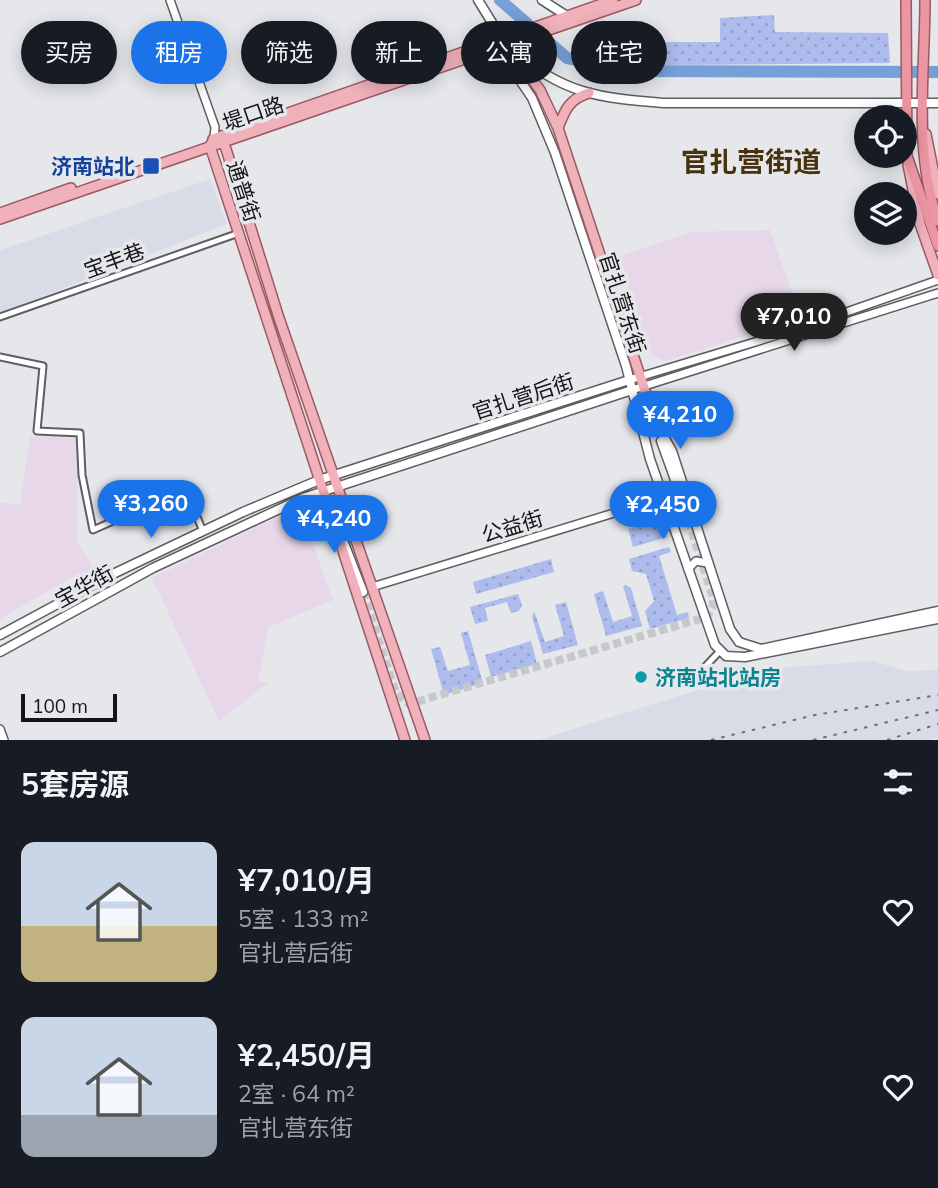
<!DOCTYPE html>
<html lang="zh">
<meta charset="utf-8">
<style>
:root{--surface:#171b24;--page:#242831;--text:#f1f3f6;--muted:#9ea1a6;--accent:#1a73e8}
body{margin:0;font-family:Mulish,"Noto Sans SC",sans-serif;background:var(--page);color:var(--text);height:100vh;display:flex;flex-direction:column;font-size:26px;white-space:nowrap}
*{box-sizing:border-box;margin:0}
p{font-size:23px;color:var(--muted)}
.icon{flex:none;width:38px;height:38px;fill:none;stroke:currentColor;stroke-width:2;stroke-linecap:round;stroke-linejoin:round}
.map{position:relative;height:740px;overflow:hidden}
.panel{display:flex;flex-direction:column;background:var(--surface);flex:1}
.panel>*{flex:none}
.banner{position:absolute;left:21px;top:21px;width:896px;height:63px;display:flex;gap:14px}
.fabs{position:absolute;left:854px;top:105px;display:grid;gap:14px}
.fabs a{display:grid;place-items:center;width:63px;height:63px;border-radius:50%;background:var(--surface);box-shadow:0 4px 18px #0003;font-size:35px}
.scale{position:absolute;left:21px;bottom:18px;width:96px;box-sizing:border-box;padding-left:7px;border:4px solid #141516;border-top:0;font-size:19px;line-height:24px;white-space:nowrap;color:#141516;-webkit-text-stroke:5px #e5e7eb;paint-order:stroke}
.price{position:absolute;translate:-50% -60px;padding:0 16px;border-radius:24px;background:var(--accent);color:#fff;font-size:23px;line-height:46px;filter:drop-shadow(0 2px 4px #0008)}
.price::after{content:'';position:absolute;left:50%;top:42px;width:21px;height:16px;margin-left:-10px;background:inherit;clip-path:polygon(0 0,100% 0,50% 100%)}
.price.on{background:#222;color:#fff}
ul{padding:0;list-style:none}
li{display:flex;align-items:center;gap:21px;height:175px;padding:0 21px}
li span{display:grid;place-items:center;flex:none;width:196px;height:140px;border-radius:14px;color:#555}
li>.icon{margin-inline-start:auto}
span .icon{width:84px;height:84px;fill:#fffc;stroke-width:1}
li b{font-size:30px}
h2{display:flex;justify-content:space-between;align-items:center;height:84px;padding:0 21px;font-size:30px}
.chip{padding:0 24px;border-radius:32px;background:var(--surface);box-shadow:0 4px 18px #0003;font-size:24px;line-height:63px}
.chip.on{background:var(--accent);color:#fff}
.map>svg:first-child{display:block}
.built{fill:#d8dce7}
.education{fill:#e7d7e9}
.green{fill:url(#green-dots)}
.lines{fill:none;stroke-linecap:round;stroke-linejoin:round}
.river{stroke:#76a0d8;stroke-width:12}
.secondary-tunnel{stroke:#c6c8cb;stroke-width:8;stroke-dasharray:8 4;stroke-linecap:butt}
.minor-casing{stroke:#5d5e62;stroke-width:9}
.tertiary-casing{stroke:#5d5e62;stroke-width:10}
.secondary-casing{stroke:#5d5e62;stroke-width:11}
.primary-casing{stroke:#9c5963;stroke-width:12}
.trunk-casing{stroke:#9c5963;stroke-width:12}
.minor{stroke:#fff;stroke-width:5}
.tertiary{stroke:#fff;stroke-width:7}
.secondary{stroke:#fff;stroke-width:8}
.primary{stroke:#f0b1ba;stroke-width:9}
.trunk{stroke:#eb97a3;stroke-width:9}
.rail{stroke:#6e7072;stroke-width:2;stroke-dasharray:3.5 7;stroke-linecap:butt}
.transit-dot{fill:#1a4fb4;stroke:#e5e7eb;stroke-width:2.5}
.culture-dot{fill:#0f9aa8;stroke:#e5e7eb;stroke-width:2.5}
.labels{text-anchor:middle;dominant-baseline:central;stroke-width:7;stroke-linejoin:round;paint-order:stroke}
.street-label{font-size:21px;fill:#141516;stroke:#e5e7eb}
.transit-label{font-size:21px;font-weight:bold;fill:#164399;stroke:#e5e7eb;text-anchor:end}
.culture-label{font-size:21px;font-weight:bold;fill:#0d838f;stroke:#e5e7eb;text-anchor:start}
.district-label{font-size:28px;font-weight:bold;fill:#48310d;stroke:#e5e7eb}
</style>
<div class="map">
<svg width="938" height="740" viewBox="0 0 938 740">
<defs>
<pattern id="green-dots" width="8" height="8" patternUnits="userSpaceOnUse" patternTransform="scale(1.75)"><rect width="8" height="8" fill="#adbcec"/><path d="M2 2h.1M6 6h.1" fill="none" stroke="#94a1ca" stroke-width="1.8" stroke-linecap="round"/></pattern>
</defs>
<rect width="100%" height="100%" fill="#e5e7eb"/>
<path class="built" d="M210,179L227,224L0,313V250Z
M872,661L907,671L938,670V737L930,740H538L724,682L787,667Z"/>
<path class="education" d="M770,230L801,318L666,361L651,354L617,257L691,232Z
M30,436L78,438L77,542L95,570L76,575L0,619V502L20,505Z
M302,514L333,600L269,627L258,681L268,683L219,721L152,578L279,516Z"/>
<path class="green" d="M774,15L775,32L888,33L890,63L666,65L574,49L638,26L647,42H720V18Z
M652,522L663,529L667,537L633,547L628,529Z
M669,547L671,552L659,556L677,615L688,612L689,618L650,629L645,611L654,601L646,574L632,571L629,559Z
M551,559L554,572L476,594L473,582Z
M626,585L631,588L642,626L606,636L594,594L603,591L613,622L632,616L623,586Z
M518,594L522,605L519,611L511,613L507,602L485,608L488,621L475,624L470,607Z
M566,602L578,645L543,654L532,617L534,611L545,642L564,636L555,605Z
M468,631L483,683L444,695L431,649L440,647L448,671L470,665L461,633Z
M531,641L537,664L491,677L485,655Z"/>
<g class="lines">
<path class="river" d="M500,0L567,58L637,71L938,72"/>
<path class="secondary-tunnel" d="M363,592L396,693L409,704L707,617L713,606V598L679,491"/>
<g class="minor-casing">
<path id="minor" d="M0,317L239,233
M0,357L43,366L37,431L80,433L82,475L93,530L185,489L203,531
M700,672L720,651"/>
</g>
<g class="tertiary-casing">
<path id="tertiary" d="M170,0L215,127L214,139
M629,380L795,330L938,280
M632,390L938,293
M688,569L696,561L707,563
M372,587L663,498
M0,729L4,740"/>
</g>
<g class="secondary-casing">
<path id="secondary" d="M478,0L504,42
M542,0L570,18
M514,50C561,94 601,98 663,103H938
M509,52L515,73L532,98L555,153L626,366L650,459L715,645L726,656L745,657L938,619
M655,421L672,451L730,629L739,642L761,649L938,611
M661,441L679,491
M342,538L363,592
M0,635L115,573L243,512L319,480L629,380
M0,652L153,568L303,498L632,390"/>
</g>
<g class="primary-casing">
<path id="primary" d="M511,51L540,90L558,128L655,421
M558,128C565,110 569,99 589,93
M926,134L938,194
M213,139L613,0
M908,165L920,224L938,275
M0,213L71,188
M0,219L636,0
M405,740L210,146L214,139L223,142L226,149L279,318L425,740"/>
</g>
<g class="trunk-casing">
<path id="trunk" d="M906,0L907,156L938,246
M925,0C925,72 913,151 938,221"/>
</g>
<use href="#minor" class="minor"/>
<use href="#tertiary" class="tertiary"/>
<use href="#secondary" class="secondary"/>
<use href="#primary" class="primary"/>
<use href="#trunk" class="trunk"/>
<path class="rail" d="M711,740L815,715L938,695
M813,740L938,710
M887,740L938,724"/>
</g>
<rect class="transit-dot" x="142" y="157" width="18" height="18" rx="3.5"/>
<circle class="culture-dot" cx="641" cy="677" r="7"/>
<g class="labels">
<g class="street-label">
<text transform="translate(253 113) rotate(-19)">堤口路</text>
<text transform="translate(244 191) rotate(72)">通普街</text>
<text transform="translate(114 260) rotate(-20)">宝丰巷</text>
<text transform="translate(623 303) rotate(72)">官扎营东街</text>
<text transform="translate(523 396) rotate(-18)">官扎营后街</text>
<text transform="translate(512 526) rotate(-17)">公益街</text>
<text transform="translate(84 586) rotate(-29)">宝华街</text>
</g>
<g class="transit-label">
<text x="135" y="166">济南站北</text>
</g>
<g class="culture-label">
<text x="655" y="677">济南站北站房</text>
</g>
<g class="district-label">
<text x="751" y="161">官扎营街道</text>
</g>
</g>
</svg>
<div class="fabs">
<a><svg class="icon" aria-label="locate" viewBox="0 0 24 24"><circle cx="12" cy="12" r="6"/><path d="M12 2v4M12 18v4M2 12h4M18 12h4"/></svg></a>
<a><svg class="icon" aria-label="layers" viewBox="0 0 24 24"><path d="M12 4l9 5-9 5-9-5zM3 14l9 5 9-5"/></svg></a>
</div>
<div class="scale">100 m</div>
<b class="price on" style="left:794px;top:353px">¥7,010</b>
<b class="price" style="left:680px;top:451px">¥4,210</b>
<b class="price" style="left:151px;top:540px">¥3,260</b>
<b class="price" style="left:663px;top:541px">¥2,450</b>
<b class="price" style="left:334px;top:555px">¥4,240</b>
<div class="banner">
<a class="chip">买房</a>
<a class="chip on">租房</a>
<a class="chip">筛选</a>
<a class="chip">新上</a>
<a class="chip">公寓</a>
<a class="chip">住宅</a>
</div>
</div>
<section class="panel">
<h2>5套房源<svg class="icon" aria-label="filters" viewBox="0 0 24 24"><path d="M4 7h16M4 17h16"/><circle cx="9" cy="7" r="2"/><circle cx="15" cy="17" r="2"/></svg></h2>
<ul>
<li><span style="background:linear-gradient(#c9d6e8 60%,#c2b280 0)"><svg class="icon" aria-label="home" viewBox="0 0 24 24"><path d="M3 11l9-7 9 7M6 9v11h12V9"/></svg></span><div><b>¥7,010/月</b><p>5室 · 133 m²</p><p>官扎营后街</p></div><svg class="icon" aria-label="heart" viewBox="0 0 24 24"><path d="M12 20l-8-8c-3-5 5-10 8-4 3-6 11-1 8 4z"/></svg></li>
<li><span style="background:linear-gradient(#c9d6e8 70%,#9aa5b1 0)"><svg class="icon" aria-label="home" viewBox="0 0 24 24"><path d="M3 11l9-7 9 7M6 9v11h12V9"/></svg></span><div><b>¥2,450/月</b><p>2室 · 64 m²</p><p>官扎营东街</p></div><svg class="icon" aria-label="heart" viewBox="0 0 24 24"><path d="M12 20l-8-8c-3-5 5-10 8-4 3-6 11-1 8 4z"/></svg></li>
</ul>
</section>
